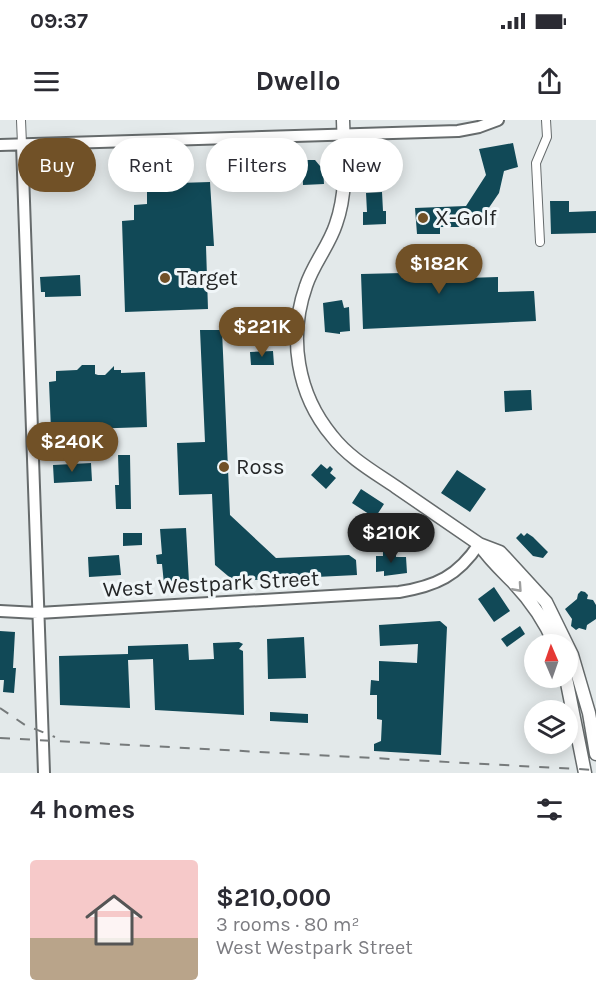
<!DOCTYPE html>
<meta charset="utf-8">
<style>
:root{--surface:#fff;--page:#f7f7f7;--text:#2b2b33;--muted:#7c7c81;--line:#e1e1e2;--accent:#715127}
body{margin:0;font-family:Karla,sans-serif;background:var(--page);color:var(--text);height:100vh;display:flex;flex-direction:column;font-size:22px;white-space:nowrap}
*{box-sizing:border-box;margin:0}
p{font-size:20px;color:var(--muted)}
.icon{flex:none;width:33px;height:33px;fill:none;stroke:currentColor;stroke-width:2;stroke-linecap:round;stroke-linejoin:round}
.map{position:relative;height:653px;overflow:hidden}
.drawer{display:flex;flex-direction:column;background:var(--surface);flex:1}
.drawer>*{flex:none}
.hud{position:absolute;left:18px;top:18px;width:561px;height:54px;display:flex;gap:12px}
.needle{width:39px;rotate:358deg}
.buttons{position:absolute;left:524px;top:514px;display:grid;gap:12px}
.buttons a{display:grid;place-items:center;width:54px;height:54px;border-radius:50%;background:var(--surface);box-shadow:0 3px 15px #0003;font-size:30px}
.price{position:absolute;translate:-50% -51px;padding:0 14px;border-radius:21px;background:var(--accent);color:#fff;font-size:20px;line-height:39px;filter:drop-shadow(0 2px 3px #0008)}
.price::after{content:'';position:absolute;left:50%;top:36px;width:18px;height:14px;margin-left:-9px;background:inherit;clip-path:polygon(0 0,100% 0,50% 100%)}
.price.current{background:#222;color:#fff}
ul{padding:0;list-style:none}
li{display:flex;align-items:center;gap:18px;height:150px;padding:0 30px}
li+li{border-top:2px solid var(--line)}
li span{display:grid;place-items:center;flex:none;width:168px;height:120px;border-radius:6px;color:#555}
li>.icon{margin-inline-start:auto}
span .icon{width:72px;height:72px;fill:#fffc;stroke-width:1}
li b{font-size:26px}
h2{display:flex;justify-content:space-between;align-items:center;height:72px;padding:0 30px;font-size:26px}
.chip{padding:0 21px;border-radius:27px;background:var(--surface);box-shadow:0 3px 15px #0003;font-size:21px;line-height:54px}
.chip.current{background:var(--accent);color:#fff}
.status{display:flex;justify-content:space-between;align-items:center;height:42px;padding:0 30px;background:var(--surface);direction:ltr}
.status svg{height:16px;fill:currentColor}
header{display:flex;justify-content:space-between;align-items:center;height:78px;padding:0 30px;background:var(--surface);font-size:27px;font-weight:700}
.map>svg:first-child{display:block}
.building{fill:#114957}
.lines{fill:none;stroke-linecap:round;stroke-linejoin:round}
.street-casing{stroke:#666b6c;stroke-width:10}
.secondary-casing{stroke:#666b6c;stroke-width:14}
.primary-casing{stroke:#666b6c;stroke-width:15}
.street{stroke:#fff;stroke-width:8}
.secondary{stroke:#fff;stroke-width:10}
.primary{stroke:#fff;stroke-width:12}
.rail{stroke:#767a7b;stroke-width:2;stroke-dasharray:10 10;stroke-linecap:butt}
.oneway{stroke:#9d9e9e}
.poi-dot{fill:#715127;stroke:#f0f6f8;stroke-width:2}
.labels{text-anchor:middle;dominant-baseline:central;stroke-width:6;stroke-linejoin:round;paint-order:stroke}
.poi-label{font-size:22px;fill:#252728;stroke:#f0f6f8;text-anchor:start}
.street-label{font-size:22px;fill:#252728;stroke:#f0f6f8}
</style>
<div class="status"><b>09:37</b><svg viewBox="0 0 49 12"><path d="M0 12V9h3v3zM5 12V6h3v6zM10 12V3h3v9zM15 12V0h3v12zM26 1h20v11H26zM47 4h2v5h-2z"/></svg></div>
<header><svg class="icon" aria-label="menu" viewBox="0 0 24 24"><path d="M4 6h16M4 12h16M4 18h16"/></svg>Dwello<svg class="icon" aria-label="share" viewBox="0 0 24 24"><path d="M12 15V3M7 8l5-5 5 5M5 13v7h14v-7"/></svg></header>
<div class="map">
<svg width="596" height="653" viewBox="0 0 596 653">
<rect width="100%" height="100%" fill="#e3e9ea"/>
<path class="building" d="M513,23L518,47L504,51L499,73L486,92L468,107H440V114H417L415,88L466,86L486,55L479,29Z
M302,40H315L320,46L323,47L324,64L303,65Z
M44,42H77L79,43L80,67L42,68L41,44Z
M210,62L214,126H206L208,189L125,192L122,101L134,100V85L147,84V64Z
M382,72L383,91H386V104L363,105V92H367L366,73Z
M550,81H569V92L596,91V113L551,114Z
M465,128L466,158L498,157V172L534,171L536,201L363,209L361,154L403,153L402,136L420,135V130Z
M80,155L81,176L45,177V172H41L40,157Z
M342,180L344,188L349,187L350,211L340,212V214L325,212L323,183Z
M272,187V201L251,202L250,188Z
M200,210H222L230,395L276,438L349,435L356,440L357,455L234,461L215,445L212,374L179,375L177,323L205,322Z
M273,231L274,245H251L250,232Z
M82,245H95V254L98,255H105L114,246V250H121V253L145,252L147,307L87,309L88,314H72V310H51L49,262L56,261V251L77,250Z
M531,270L532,290L505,292L504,271Z
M118,335H130L131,389H116L115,365H119Z
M91,343L92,361L54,363L53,345Z
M321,344L327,349L330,346L333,349L330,353L336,358L326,369L311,355Z
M457,350L486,369L470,392L441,373Z
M361,369L384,384L375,398L352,383Z
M186,408L189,462L164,464L162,444H157L156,435L162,434L160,409Z
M123,413H142V425L123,426Z
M521,413L524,416L527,413L533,417L548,432L543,438L533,436L516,418Z
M383,430H396V437H406L407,453L384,456V451L376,452V436H383Z
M119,435L121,455L89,457L88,437Z
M494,467L510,491L494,502L478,479Z
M581,471L585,472L588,475L587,479L593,480L596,485V499L587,505L586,510L579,508L576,510L571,506L572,499L565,489L577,479L578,474Z
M440,501L447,507L441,635L374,631V624L381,621L382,600L377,599V575H370L371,560L379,561V541L417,543L418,524L380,526L379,505Z
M520,506L525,514L507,527L501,519Z
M0,511L15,512L13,548H16L14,573L3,572L4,560H0Z
M304,517L306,558L268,559L267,519Z
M239,522L243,524L239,529L243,531L244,595L155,590L153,539L128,540L130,588L60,585L59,536L128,534V526L188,524L189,540L214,539L213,523Z
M270,592L308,594V603L270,601Z"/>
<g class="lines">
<g class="street-casing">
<path id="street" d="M21,0L22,24
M540,122L536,43L547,17L546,0"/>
</g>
<g class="secondary-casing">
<path id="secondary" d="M22,24L44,653
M0,25L458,11L479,7L498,0
M0,491L38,493L399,472C436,466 458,456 479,424"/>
</g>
<g class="primary-casing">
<path id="primary" d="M343,0C344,35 348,70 336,104C329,126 313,144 306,166C288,217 297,274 332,316C349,338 374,352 396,367C424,386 451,405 479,424L500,432L546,482L572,535L589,593L596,634
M479,424C489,439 501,450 513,462C531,481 545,501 555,525
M566,558L585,653"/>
</g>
<use href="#street" class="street"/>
<use href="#secondary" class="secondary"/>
<use href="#primary" class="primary"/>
<path class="rail" d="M0,588L25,605L55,617
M0,618L596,650"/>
</g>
<defs><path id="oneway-chevron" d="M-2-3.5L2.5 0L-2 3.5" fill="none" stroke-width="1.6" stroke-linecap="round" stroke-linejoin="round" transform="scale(1.5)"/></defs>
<use class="oneway" href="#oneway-chevron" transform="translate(518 468) rotate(48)"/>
<g class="poi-dot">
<circle cx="423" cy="98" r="6"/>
<circle cx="165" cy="158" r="6"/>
<circle cx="224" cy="347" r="6"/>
</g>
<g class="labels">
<g class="poi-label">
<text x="435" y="98">X-Golf</text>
<text x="177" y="158">Target</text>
<text x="236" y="347">Ross</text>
</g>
<g class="street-label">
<text transform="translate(211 464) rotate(-3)">West Westpark Street</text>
</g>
</g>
</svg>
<div class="buttons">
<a><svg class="needle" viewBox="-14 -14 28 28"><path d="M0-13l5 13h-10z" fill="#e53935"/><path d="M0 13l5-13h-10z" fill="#7c7c81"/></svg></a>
<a><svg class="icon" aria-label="layers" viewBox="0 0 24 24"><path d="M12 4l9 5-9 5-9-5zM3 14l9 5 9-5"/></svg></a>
</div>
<b class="price" style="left:439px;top:175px">$182K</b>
<b class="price" style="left:262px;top:238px">$221K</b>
<b class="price" style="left:72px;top:353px">$240K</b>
<b class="price current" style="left:391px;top:444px">$210K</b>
<div class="hud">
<a class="chip current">Buy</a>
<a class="chip">Rent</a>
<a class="chip">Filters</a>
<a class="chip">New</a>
</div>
</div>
<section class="drawer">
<h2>4 homes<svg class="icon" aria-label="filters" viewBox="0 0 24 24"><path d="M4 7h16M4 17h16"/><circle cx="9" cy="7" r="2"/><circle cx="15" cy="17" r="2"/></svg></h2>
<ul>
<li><span style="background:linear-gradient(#f6c9c9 65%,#b9a48a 0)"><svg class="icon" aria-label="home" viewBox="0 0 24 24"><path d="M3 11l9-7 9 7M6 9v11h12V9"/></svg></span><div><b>$210,000</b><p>3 rooms · 80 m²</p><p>West Westpark Street</p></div></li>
</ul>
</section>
